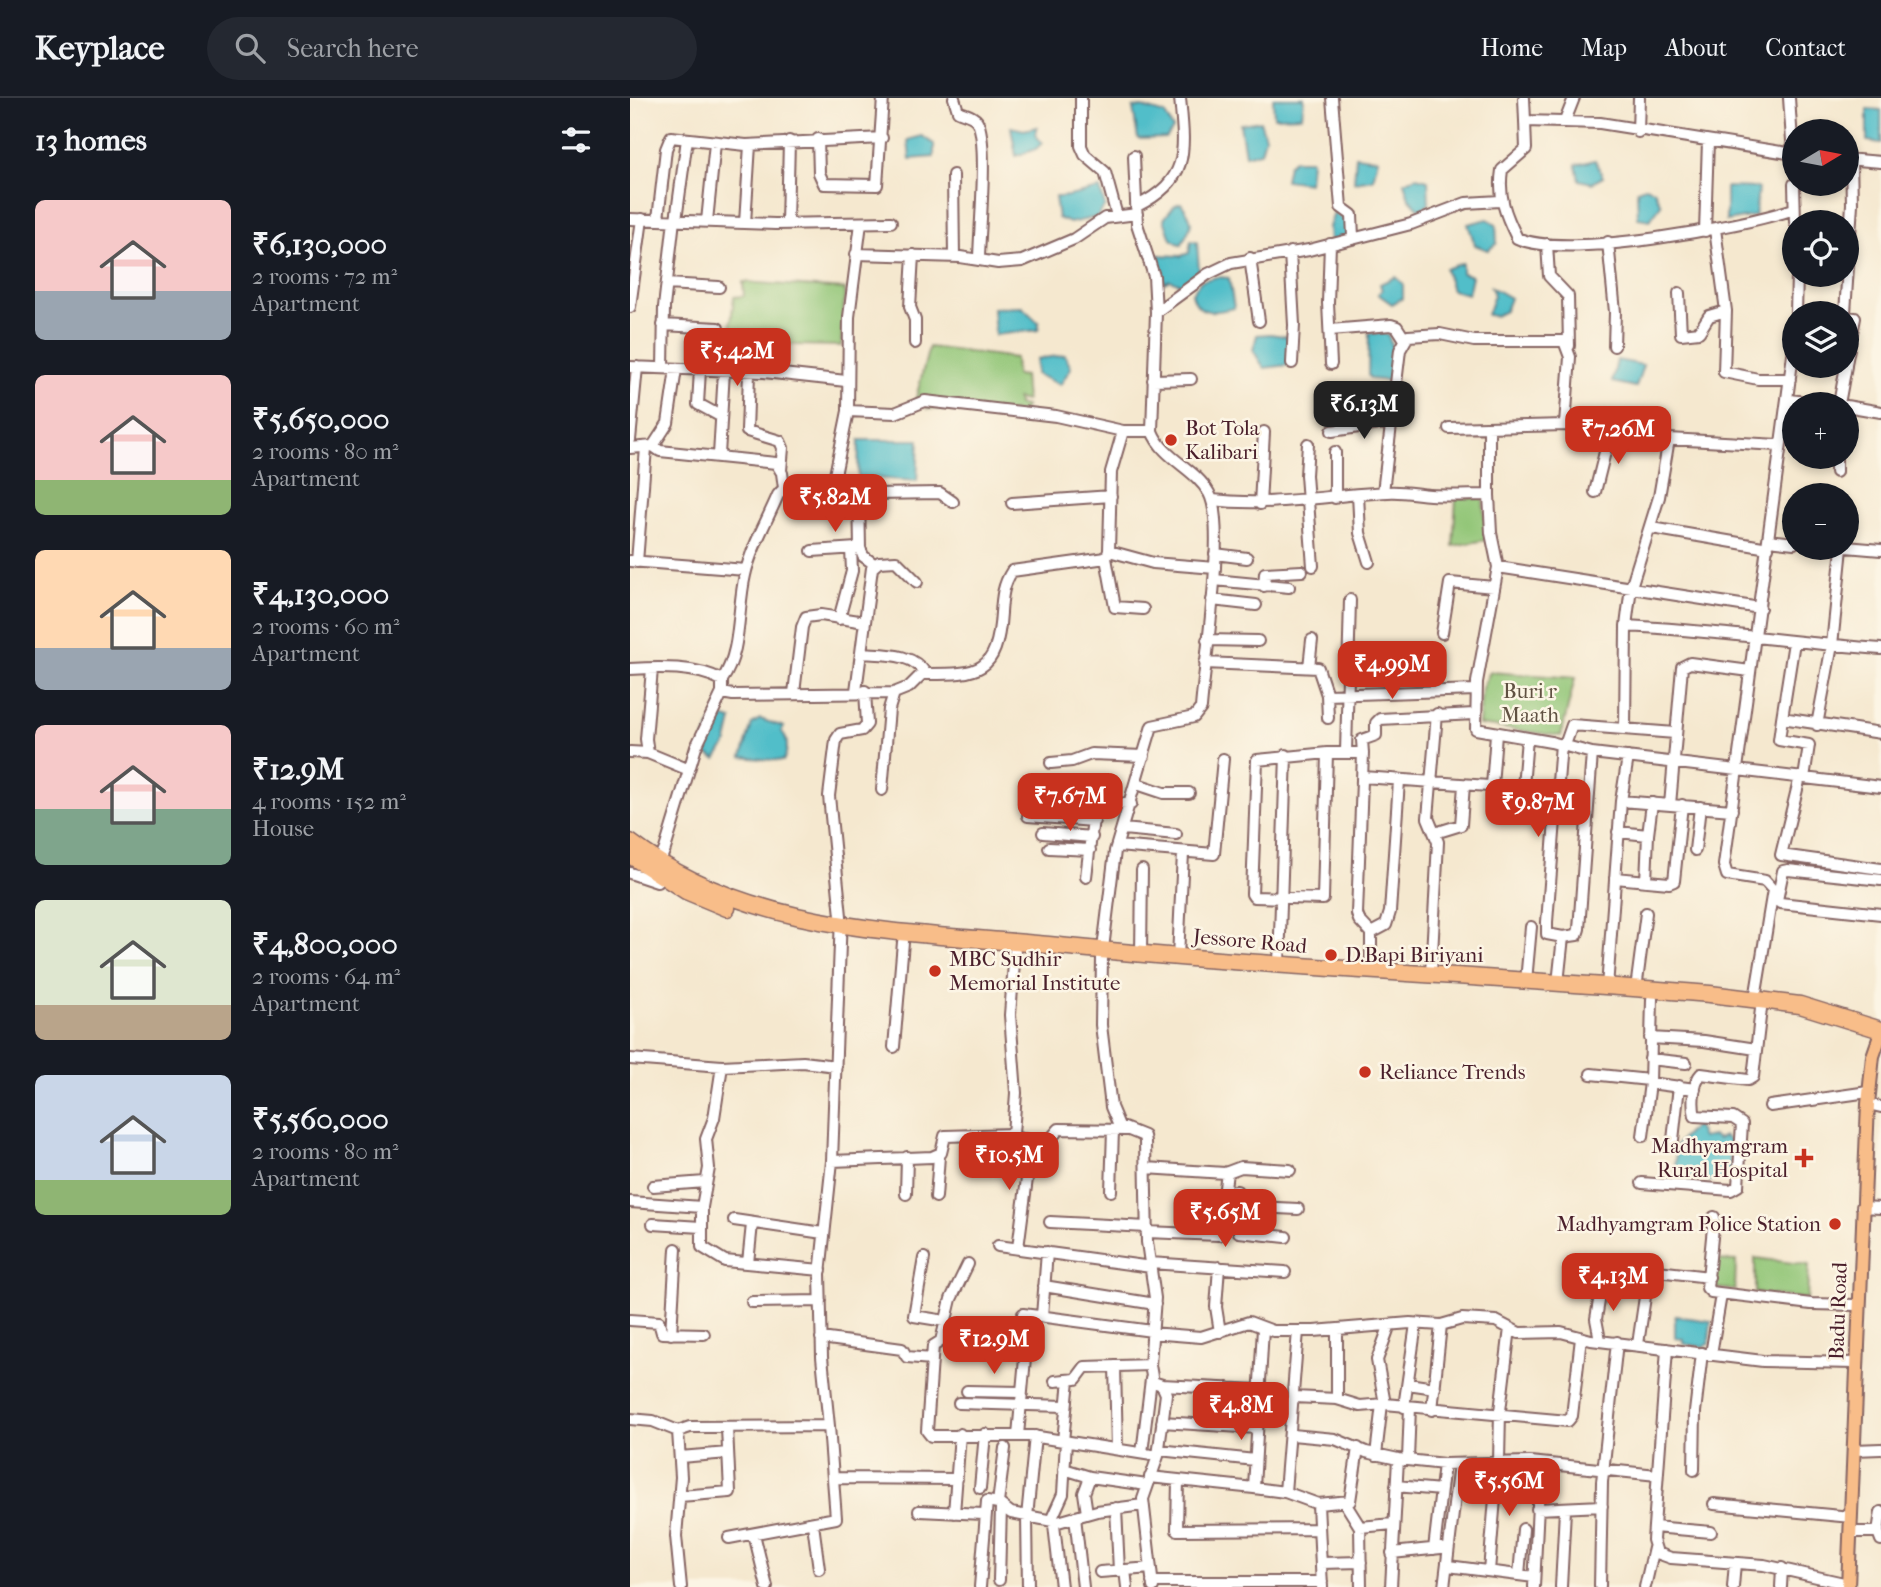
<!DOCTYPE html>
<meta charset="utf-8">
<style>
:root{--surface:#171b24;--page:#242831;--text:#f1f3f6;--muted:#9ea1a6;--line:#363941;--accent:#c8321e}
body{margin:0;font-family:"IM FELL French Canon",serif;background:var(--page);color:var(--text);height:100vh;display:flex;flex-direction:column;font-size:26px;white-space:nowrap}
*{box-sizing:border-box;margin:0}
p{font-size:23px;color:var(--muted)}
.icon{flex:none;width:38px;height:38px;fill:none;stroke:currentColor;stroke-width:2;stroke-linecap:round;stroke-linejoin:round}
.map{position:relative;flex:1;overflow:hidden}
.panel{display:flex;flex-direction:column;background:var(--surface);width:630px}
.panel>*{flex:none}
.needle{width:46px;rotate:80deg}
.fabs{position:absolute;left:1152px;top:21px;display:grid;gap:14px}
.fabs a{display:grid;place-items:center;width:77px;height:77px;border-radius:50%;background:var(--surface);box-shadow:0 4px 10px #0003;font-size:35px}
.price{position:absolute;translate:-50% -60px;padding:0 16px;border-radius:14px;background:var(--accent);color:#fff;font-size:23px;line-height:46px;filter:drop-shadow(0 2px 4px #0008)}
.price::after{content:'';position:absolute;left:50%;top:42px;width:21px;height:16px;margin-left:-10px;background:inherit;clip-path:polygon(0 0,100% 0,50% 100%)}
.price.active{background:#222;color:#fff}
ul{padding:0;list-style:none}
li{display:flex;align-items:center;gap:21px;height:175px;padding:0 35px}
li span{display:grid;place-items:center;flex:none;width:196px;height:140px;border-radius:10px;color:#555}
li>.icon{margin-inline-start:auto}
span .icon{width:84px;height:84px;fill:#fffc;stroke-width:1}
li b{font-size:30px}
h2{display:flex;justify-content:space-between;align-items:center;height:84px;padding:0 35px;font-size:30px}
header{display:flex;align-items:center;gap:42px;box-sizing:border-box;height:98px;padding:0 35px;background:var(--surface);border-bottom:2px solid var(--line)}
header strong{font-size:33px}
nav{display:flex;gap:38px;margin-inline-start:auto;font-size:24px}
.search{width:490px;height:63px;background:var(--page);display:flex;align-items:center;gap:18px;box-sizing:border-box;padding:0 24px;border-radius:38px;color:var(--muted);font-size:26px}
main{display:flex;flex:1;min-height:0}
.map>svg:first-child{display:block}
.green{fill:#93c678;stroke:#6e7252;stroke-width:2}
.water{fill:#51bec9;stroke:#4e6e7a;stroke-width:2}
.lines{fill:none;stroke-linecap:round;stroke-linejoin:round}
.minor-casing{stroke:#866564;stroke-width:14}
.major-casing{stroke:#866564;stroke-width:16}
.highway-casing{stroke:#866564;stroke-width:19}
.minor{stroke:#fff;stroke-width:10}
.major{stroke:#f8bd89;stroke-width:12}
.highway{stroke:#f8bd89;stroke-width:16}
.poi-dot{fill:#c8321e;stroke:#fcf5e5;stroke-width:2.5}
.labels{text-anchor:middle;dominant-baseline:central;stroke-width:5;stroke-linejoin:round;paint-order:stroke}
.poi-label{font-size:21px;fill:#4a1f2b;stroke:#fcf5e5;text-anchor:start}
.park-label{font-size:21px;fill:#605142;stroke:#fcf5e5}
.street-label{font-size:21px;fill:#4a1f2b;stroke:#fcf5e5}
</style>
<header>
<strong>Keyplace</strong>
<div class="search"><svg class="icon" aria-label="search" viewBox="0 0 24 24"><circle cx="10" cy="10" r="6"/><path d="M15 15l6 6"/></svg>Search here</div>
<nav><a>Home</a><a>Map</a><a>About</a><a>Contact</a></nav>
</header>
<main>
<section class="panel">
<h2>13 homes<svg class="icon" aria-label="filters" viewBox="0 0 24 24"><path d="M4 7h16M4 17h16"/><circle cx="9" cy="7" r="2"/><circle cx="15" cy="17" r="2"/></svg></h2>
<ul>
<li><span style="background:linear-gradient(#f6c9c9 65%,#9aa5b1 0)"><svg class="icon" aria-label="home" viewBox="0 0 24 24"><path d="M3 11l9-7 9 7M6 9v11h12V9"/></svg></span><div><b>₹6,130,000</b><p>2 rooms · 72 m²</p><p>Apartment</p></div></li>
<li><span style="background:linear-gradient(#f6c9c9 75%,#8fb573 0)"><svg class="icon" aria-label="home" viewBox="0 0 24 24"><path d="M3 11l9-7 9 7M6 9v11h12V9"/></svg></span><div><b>₹5,650,000</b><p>2 rooms · 80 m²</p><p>Apartment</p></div></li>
<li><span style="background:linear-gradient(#ffd9b3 70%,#9aa5b1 0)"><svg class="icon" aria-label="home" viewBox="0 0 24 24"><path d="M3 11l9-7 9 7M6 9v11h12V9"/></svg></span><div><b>₹4,130,000</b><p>2 rooms · 60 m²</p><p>Apartment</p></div></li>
<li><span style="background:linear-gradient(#f6c9c9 60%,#7fa58c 0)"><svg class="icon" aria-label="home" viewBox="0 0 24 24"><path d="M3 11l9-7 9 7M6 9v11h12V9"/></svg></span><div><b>₹12.9M</b><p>4 rooms · 152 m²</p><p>House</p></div></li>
<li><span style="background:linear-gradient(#dfe7d0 75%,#b9a48a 0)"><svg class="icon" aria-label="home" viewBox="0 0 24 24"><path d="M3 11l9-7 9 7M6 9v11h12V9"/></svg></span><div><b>₹4,800,000</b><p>2 rooms · 64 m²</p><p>Apartment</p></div></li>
<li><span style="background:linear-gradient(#c9d6e8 75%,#8fb573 0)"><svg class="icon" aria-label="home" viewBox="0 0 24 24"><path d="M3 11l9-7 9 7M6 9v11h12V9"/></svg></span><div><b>₹5,560,000</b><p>2 rooms · 80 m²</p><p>Apartment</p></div></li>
</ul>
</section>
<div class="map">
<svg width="1251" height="1489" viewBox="0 0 1251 1489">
<rect width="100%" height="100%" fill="#fcf5e5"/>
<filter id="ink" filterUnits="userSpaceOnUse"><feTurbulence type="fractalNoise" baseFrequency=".0143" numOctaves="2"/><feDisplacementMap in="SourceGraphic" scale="14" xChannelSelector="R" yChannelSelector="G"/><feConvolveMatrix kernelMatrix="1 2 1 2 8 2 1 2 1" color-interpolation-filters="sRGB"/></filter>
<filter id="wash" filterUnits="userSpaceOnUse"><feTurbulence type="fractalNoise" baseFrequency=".00686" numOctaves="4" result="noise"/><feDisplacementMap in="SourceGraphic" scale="28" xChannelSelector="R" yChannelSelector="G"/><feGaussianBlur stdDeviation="1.57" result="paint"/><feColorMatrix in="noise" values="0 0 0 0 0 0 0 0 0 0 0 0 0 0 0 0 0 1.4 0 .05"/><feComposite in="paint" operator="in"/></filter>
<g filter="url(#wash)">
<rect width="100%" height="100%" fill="#f5e8cf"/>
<path class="green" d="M113,184L215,191L211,248L109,246V233L100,232L104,199L114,198Z
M299,249L385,260L386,277L394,278L396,303L387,301L388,307L396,308L394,314L297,311V306L285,304Z
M826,400H853L856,442L823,448Z
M860,574L945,580L931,638L849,627L852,590Z
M1125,1160L1179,1167L1177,1201L1125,1195Z
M1082,1162L1106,1163L1105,1192L1083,1190Z"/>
<path class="water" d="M643,0H674L672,18L644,19Z
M512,9L535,16L543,31L536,40L508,41L503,10Z
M1237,11L1251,12V45L1237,43Z
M630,23L635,39L631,54L615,57L610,26Z
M381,29L394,32L407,29L405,36L412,45L406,51L386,58Z
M292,38L304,46V59L280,61L278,42Z
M726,58L748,61L743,81L724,84Z
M664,62H681L679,85L655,82L658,67Z
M965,62L973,79L962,85L949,82L946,67Z
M786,79L798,82L799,106L790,112L779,100L774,84Z
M1015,89L1024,92L1031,107L1020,122L1008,120L1007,92Z
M1096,89L1128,90L1125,118L1096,123Z
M470,91L475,108L467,119L440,125L428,120L425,99C441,100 454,93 470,91Z
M551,105C567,127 561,127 551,147L541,141L534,121L545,107Z
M704,115L718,124V138L700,143L699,129Z
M858,121L866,127L867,145L858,152L845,147L838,126Z
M561,143L567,144L569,173L554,187L540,182L534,185L527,157L551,158L559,155Z
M832,165V175L842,178L838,196L822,192L815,171Z
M587,179L599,180L604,210C586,214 567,219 562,195L571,183Z
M765,179L773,186V200L762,206L748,196L752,192L750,186Z
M861,189L880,200L875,213L865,218L857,217L864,197Z
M392,209L409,225L408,232L365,237L363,210Z
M739,235L758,236L762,249L759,283L740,281L738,277Z
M640,236L661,239L658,267L634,270L623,252L627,237Z
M435,257L441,270L430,287L406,276L407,261Z
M987,262L1013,267L1006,289L982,284Z
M229,342H289L287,383L228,379Z
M85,617L102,622L96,647L86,661L74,655L71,649Z
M130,621L154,629L151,633C159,641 158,653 153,663L112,659L122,626Z
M1066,1027L1072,1040L1083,1038L1088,1041L1094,1038L1101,1044L1100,1062L1103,1079L1079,1083L1045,1076L1046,1047Z
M1045,1218L1081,1223L1079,1245L1073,1249L1054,1246V1241L1045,1240Z"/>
</g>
<g filter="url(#ink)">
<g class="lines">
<g class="minor-casing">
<path id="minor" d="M324,0L328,13C334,16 343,17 347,23C359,43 349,135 349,162
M451,0V48L455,57L475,74L487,118
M702,0L711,109L722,117L723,139
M894,0L895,23
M1159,0L1164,71
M935,23L944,0
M1008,34L1009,0
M188,41L189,75L194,86L247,87L253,0
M1164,56L970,25L895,23L896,51L872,72C868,98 875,116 887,140C936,162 1111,129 1164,111
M504,58L507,126L524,178L526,214
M1216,61L1251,64
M323,77L324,159
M1164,86L1165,124
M507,108C560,82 555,53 550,0
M0,121L145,126L261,124
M28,121L36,51L41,39L116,47L252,40
M46,122L57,41
M77,123L85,45
M115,125L120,47
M157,125L159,43
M231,125L219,219L218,313L265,315L295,303L426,318L493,333
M1085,131L1096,213L1094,274L1128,281H1160
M1075,133L1078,43
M978,144L985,214L984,248
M700,146L698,205L701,266
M917,146L919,178L938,198L939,248
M660,154L664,227L662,265
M226,156L330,159L368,165L392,163L444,141L475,120L507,116
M283,157L280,209L285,222V245
M620,160L629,223
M37,186L89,189
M1049,195L1051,236L1069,234L1079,218L1096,213
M0,209L12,121
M1166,215L1167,177
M1215,215L1222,106L1221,61
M1216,219L1225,220L1216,266
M33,227L88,230
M700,232L761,227L767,229L774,240
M0,269L134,274L216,283
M33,270L34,209L44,122
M70,272L68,306L90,318
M119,275L117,333L150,343L153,350L151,372
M523,282L561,281
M1158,302L1198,306
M1209,306L1216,268
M1216,308L1251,314
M859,329V397
M819,330L935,327L1002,339L1149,347
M522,333L526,214L578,176L601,165L679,152L781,126L836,105L870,103
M702,333L762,324
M1039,341L1029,399L1001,489L996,528C1081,532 1166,545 1251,551
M0,342L7,269
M678,346L676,377L683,468
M23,348L30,353L146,365L152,375L154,390
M0,350L23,348L38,325L46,271
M705,354V400
M89,357L94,273
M1206,374V359
M201,386L242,396L310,395L323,404
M229,394L230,450L233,458L244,466
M753,394L770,252L778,238L810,236L844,243H934L940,259L935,327
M965,394L980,334
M728,397L730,435L739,464
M582,402C642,409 698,397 758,394C772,393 786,396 800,397C820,398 840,397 859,397L861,435L868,469
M382,405L481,398
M630,406L634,334
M1022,430L1138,450
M1139,442L1164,445
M1216,449L1251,452
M182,453L227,450
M479,453L523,465L585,470
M585,456L617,460
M476,460L485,509L513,511
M0,463L116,472
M7,464L16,350
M584,482L659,489
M634,488L635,475L672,473
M582,502L626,507
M1130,510L868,469L847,584L846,631L921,644L962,655L1251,689
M209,521L222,473L221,451
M812,535L820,485L864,489
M577,542L628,543
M1164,544L1152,620L1251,635
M231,555C255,557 282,554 296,576
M575,565L688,570L697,597
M679,569L682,542
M0,571C29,569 66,568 92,582V595L103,597L264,595L279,589L292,576C347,576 367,578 371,515C372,499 373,487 382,473L476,460L479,453L481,374L493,333H522C533,361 565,370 579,395C597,427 574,568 571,610L564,619L522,628L485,753L472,859L471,927L481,1009L489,1028L514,1038L515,1044L517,1144L525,1200L520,1267L523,1284L532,1287L536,1296L528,1358L513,1401L523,1489
M22,571L16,641L18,655L57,671
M92,582C112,554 107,510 115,477C121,450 137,423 148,397C163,377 188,396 204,382L218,313
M226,593L235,524
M164,595L172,529L176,519L191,517L235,524L242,470L249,464L266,463L287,484
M698,620L697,597L846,592
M1152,620L1149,642L1179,647L1174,680
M1187,627L1202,547L1212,450
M995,631L996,528
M931,646L917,824V836L933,839
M935,647L942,627L1045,635
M0,654L18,655
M716,654L720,502
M697,655L693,801L624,799L622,796L627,662L697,655H733L727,816L729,822L741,835V872
M733,655L732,642L746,637V625L750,621L844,616
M421,665L442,663L461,656L514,658
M733,679L958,695
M1170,679L1151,757L1251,771
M507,686L534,695H559
M862,688L866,636
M893,689L897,640
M252,692L259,611L264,595
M412,701L501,706
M991,703L1102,712
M1040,707L1052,569L1060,565L1120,573
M398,718L464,723
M493,731L546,736
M988,734L1018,737L1022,705
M413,735L462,739
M805,735L831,727L834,687
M487,748L584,756L593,661
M419,750L460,752
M1065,752L1070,709
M0,775L27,784
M456,779L465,704
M985,780L1039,785L1044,783L1052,707
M22,782L35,751L66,649L92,595
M1251,782L1158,772L1153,773L1147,802L1150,805L1251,816
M1016,783L1018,737
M741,835L756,827L760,814L769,683
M511,856L512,772
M548,859L553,755
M649,866L656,657
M801,875L808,744L798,720L807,616
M896,883L901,829
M928,885L933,839L947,837L949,831L962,655
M977,889L991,703L998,659
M1006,891L1016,815
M1125,901L1143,792L1135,783L1097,777L1094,767L1164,249
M1020,940L1074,943L1126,951
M264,949L273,844
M0,961L92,968L173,964L206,968
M1020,961L1056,965
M92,968L84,1020L76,1041L79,1070L72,1109V1149L95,1163L191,1172
M961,976L1019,982
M1020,985L1065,991
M1238,1006L1251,1009
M1140,1008L1238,994
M1013,1038L1020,985L1022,901
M380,1039L417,1045L429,1031L495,1032
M1043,1042L1049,988
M202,1063L211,818L199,698L206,642L210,636L232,632L237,626L235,593
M361,1067L364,1038
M516,1070L595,1075L611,1069L660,1072
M1012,1085L1101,1092L1108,1088L1112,1026L1103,1020L1065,1018C1062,1007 1063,984 1071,976L1118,982L1123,979L1131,911
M23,1088L75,1084
M481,1093L483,1032
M595,1094L607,1093L609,1108L668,1111
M276,1096L277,1059
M306,1099L309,1058
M0,1104L72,1109
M562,1108L593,1109
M609,1108V1134L656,1139
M1232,1109L1251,1110
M1084,1119L1077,1190L1081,1194L1181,1206L1227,1207
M104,1122L193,1135
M420,1124L517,1129
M23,1126L71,1129
M517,1134L589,1137L597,1074
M368,1148L521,1169
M388,1150L402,1042
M294,1160L284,1218L315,1223
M118,1165L122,1126
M520,1165L655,1174
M589,1169L586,1209L590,1234
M414,1188L525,1206
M122,1204L191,1203
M393,1216L522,1233
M412,1218L417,1154
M0,1222L29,1224L32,1235L74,1236
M668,1233L655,1394L688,1406
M521,1235L571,1239L619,1224L643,1233H684L780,1225L811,1227L832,1221L866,1223L889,1235L931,1234L961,1242L1133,1263L1225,1265
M41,1236L46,1151
M191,1240L272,1251L277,1259L302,1261L303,1248L311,1243L321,1201L338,1166
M970,1242L966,1221L971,1191
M1008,1246L1019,1172L1079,1179
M1037,1251L1023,1442L1027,1455L1041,1460L1134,1467L1218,1486
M1081,1256L1091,1197
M302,1261L297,1333L301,1338H402L528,1358
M485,1268L487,1351
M425,1283L446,1281L455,1269L520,1267
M778,1286L805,1290
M532,1287L629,1292
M598,1290V1310L628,1311
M337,1293L391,1294
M664,1299L707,1301L730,1308L755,1306L938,1323L942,1318L951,1240
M707,1301V1233
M329,1305L436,1308
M755,1306L747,1262L759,1229
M774,1309L786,1226
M802,1312L811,1227
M0,1321L23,1323L48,1333L60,1329L199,1328L192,1259L190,1176L202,1063L302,1059L311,1055L315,1038L383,1036L386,995L380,917L385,852
M532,1324L627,1330
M48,1333L51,1379L46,1438L51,1489
M388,1337L399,1217
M662,1337L705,1341L736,1354L768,1361L814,1366L900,1364L1027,1377
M433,1343L439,1282
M529,1352L625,1362
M1224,1352L1251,1351
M512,1355L521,1281
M746,1357L752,1306
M50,1359L98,1355
M778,1361L780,1309
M869,1364L870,1313L880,1230
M434,1371L460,1379L454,1395L457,1415
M1064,1372L1065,1314L1072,1255
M460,1379L517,1387
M520,1379L624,1390L633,1230
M204,1380L327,1381
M548,1382L547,1432L688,1431
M766,1388L811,1392
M350,1390L355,1336
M624,1390L655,1394
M50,1398L100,1394L97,1330
M368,1405L375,1350
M715,1405L730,1429L731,1489
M1084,1406L1221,1419
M486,1410L489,1473
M907,1411L972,1408
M289,1413L353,1416
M324,1415L330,1336
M445,1419L453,1489
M183,1426L189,1471
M730,1429L763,1426
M1024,1429L1081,1434
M1220,1434H1248L1251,1442
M1248,1434L1251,1414
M124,1436L137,1489
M99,1440L206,1420L199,1328
M804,1451L814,1366
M762,1455L811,1450
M691,1465L731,1464
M818,1468L904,1479
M495,1472L497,1489
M859,1473L868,1364
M470,1474L521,1470
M889,1477L893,1431
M369,1482L371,1409
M522,1484H692
M970,1488L972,1384L987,1244
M350,1489L357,1403L368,1405L381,1415L428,1424L467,1413L513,1407
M398,1489L397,1419L405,1338
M431,1489L423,1418L433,1396L436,1343
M692,1489L688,1406L720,1403L728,1350
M761,1489L768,1361
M814,1489L829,1366
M904,1489L910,1365
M931,1489L935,1412
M1015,1489L1024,1450
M1103,1489L1105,1465
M1151,1489L1152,1470"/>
</g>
<g class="major-casing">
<path id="major" d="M1218,1489L1238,1006L1243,958L1251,935"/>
</g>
<g class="highway-casing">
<path id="highway" d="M0,744C123,838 282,833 429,848C645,870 863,878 1080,896L1170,907L1251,932
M0,757L56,793L97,810"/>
</g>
<use href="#minor" class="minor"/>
<use href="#major" class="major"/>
<use href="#highway" class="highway"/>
</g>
</g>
<g class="poi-dot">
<circle cx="541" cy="342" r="7"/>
<circle cx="701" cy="857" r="7"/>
<circle cx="305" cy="873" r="7"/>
<circle cx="735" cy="974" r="7"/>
<path d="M1170.5 1049.5h7v7h7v7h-7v7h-7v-7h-7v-7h7z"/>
<circle cx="1205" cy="1126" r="7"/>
</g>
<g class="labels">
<g class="poi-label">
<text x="555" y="330">Bot Tola<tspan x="555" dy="24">Kalibari</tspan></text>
<text x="715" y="857">D.Bapi Biriyani</text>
<text x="319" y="861">MBC Sudhir<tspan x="319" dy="24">Memorial Institute</tspan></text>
<text x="749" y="974">Reliance Trends</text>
<text x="1158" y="1048" text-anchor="end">Madhyamgram<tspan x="1158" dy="24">Rural Hospital</tspan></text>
<text x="1191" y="1126" text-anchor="end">Madhyamgram Police Station</text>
</g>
<g class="park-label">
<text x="900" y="593">Buri r<tspan x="900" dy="24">Maath</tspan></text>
</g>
<g class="street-label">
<text transform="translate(620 843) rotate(5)">Jessore Road</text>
<text transform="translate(1208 1213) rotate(-88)">Badu Road</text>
</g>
</g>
</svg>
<div class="fabs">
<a><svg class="needle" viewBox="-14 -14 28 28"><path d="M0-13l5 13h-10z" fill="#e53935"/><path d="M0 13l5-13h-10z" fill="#9ea1a6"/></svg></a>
<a><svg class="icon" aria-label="locate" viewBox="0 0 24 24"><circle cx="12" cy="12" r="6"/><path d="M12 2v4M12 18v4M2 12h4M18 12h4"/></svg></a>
<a><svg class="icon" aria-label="layers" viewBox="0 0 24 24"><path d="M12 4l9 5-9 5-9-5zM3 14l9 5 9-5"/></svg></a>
<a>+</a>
<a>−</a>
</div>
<b class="price" style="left:107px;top:290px">₹5.42M</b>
<b class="price active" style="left:734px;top:343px">₹6.13M</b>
<b class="price" style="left:988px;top:368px">₹7.26M</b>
<b class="price" style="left:205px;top:436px">₹5.82M</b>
<b class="price" style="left:762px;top:603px">₹4.99M</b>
<b class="price" style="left:440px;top:735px">₹7.67M</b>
<b class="price" style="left:908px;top:741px">₹9.87M</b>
<b class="price" style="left:379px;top:1094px">₹10.5M</b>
<b class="price" style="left:595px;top:1151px">₹5.65M</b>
<b class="price" style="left:983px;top:1215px">₹4.13M</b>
<b class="price" style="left:364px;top:1278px">₹12.9M</b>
<b class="price" style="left:611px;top:1344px">₹4.8M</b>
<b class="price" style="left:879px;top:1420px">₹5.56M</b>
</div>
</main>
